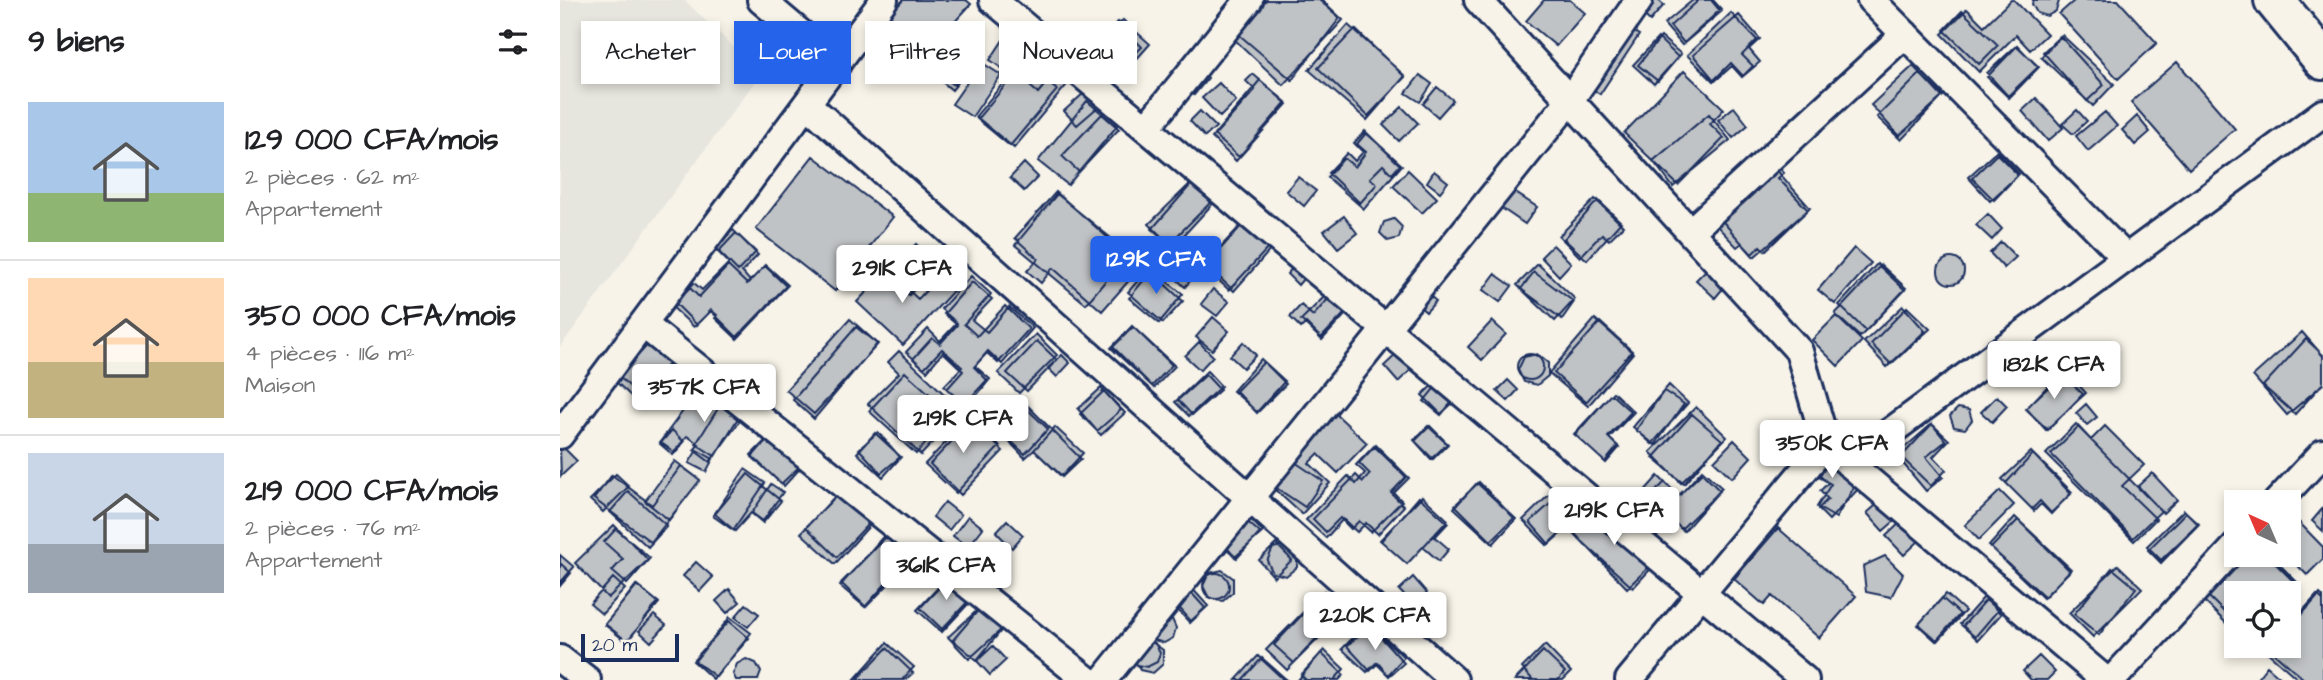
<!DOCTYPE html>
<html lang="fr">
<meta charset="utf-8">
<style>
:root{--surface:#fff;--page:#f6f6f6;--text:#202124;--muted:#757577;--line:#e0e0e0;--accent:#2563eb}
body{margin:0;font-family:"Architects Daughter",sans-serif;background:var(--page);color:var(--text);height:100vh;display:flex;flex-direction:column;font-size:26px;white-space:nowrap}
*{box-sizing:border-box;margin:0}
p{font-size:23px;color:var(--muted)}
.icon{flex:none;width:38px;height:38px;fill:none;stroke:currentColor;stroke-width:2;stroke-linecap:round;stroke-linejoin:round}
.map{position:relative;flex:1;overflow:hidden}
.drawer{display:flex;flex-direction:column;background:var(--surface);width:560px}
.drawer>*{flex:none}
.top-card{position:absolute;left:21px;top:21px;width:665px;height:63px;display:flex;gap:14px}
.needle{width:46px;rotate:316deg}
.tools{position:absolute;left:1664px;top:490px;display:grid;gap:14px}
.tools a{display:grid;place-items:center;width:77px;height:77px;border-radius:0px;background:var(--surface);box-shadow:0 4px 10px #0003;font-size:35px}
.scale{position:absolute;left:21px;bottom:18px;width:98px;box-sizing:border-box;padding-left:7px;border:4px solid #1b2f5e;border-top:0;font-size:19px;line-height:24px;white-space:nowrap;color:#1b2f5e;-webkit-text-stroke:5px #f7f3e8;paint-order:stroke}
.price{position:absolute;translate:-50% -60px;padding:0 16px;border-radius:7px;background:#fff;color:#222;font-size:23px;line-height:46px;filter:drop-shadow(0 2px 4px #0008)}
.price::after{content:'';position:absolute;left:50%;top:42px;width:21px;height:16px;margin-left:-10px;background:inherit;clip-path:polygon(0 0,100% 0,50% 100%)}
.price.selected{background:var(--accent);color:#fff}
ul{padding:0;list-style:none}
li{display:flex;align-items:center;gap:21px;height:175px;padding:0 28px}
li+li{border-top:2px solid var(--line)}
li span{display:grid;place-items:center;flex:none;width:196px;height:140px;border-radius:0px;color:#555}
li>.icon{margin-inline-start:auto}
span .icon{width:84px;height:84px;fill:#fffc;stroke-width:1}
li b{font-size:30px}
h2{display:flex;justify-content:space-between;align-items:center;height:84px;padding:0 28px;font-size:30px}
.pill{padding:0 24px;border-radius:0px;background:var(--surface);box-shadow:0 4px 10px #0003;font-size:24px;line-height:63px}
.pill.selected{background:var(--accent);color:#fff}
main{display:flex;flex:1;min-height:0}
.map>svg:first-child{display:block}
.built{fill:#e6e5de}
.building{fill:#c0c3c5;stroke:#1b2f5e;stroke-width:2}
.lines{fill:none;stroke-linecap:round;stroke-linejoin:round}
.minor-casing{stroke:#1b2f5e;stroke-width:32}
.trunk-casing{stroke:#1b2f5e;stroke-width:44}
.minor{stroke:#f7f3e8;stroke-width:26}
.trunk{stroke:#f7f3e8;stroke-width:38}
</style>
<main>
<section class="drawer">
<h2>9 biens<svg class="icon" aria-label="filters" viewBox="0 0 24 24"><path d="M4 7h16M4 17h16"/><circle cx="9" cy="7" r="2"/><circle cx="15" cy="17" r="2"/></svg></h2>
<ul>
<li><span style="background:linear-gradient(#a9c7e8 65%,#8fb573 0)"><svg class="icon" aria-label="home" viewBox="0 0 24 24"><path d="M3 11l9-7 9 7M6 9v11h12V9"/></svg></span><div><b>129 000 CFA/mois</b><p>2 pièces · 62 m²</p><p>Appartement</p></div></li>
<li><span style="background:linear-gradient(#ffd9b3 60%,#c2b280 0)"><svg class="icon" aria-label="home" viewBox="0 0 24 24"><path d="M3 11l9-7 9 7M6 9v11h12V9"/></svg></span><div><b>350 000 CFA/mois</b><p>4 pièces · 116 m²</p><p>Maison</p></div></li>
<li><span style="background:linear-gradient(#c9d6e8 65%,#9aa5b1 0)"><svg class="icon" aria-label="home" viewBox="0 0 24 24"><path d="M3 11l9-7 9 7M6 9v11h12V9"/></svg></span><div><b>219 000 CFA/mois</b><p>2 pièces · 76 m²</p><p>Appartement</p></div></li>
</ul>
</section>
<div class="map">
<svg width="1763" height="680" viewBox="0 0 1763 680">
<rect width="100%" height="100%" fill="#f7f3e8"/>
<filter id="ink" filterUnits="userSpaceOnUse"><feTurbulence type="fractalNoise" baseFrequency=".0143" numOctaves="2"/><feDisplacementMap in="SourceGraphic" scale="14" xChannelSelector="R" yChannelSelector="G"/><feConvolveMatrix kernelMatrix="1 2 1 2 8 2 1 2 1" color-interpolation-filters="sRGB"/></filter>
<g filter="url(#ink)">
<path class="built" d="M0,0H124L201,73L0,347Z"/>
<path class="building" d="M343,0H406L411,4L352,69L312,35Z
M696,0H762L783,20L723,85L674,39L701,9L694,2Z
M706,0H759L780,18L732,80L677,33Z
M984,0H1010L1025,13L996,46L966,21Z
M1077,0H1098L1104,5L1090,21L1073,5Z
M1133,0H1151L1161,12L1122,45L1104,24Z
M1139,0H1153L1161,9L1124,43L1110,26Z
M1451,0H1454L1487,34L1470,50L1456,35L1419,72L1382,34L1407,9L1424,26Z
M1473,0H1499V1L1496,11L1487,16L1477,13L1472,4Z
M1515,0H1558L1597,43L1558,79L1499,14Z
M1402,11L1438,45L1419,64L1384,30Z
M1171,13L1197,40L1182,55L1193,66L1183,76L1171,63L1153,81L1127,55Z
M1179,15L1200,39L1189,49L1200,62L1182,77L1172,66L1155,81L1133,55Z
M563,20L590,44L574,62L547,37Z
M558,22L582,47L570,59L546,33Z
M1062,24L1079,35L1040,94L1023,83Z
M788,25L845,76L807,120L749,70Z
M795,29L845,77L808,116L758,68Z
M449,31L465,42L446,71L430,60Z
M1502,35L1554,84L1533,106L1481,57Z
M1500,36L1544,85L1527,101L1483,52Z
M1101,37L1121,54L1098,81L1078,65Z
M1098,38L1118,57L1094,84L1073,65Z
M1457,45L1478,67L1448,96L1427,73Z
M1457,46L1479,67L1449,98L1427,77Z
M384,47L409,68L394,85L370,64Z
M386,50L409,69L392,90L369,71Z
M475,50L511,80L454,148L418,118Z
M469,52L474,56L457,75L478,93L487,82L497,90L450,146L415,117Z
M421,62L441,75L412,117L392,104Z
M1617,62L1675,129L1629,169L1571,102Z
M1353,66L1382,97L1339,136L1311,105Z
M636,68L648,78L634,95L622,84Z
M1124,71L1164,109L1150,124L1164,138L1118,185L1064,133Z
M693,74L727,104L676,161L652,138L695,90L686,81Z
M1360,74L1383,96L1341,140L1317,117Z
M860,75L872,84L860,102L846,93Z
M700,80L726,102L679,157L654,135Z
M659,83L676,101L660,117L642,98Z
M877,87L893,100L878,117L863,104Z
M525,92L538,107L517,125L504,111Z
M1476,98L1503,128L1488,141L1462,111Z
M527,101L557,126L508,185L478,161Z
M842,107L858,123L839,141L823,125Z
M1174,107L1188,125L1173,138L1158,120Z
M1517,110L1527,121L1513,134L1502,124Z
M640,111L656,127L645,137L630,121Z
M1545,112L1557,126L1528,151L1516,136Z
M542,114L559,129L519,172L502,156Z
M1149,114L1170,140L1113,187L1093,161Z
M1577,116L1590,132L1575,145L1562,130Z
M805,131L840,165L832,174L823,165L810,178L817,184L800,203L768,173L787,153L795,161L803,152L794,143Z
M806,133L842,165L804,209L767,177L784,158L795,167L806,152L797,144Z
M1202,150L1224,173L1218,178L1248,210L1205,251L1200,246L1192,254L1182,243L1177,247L1153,222Z
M1437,151L1459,174L1430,201L1408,177Z
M1437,154L1458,175L1434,200L1412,178Z
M253,156L333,217L275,291L196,229Z
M1206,158L1250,208L1194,257L1150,207Z
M464,163L478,177L464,191L450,178Z
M848,170L877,198L862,213L833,186Z
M874,171L888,182L880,192L867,182Z
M738,177L756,191L744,206L726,191Z
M634,180L653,200L609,244L589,224Z
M635,180L657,199L613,247L592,229Z
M945,186L977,207L965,224L934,203Z
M496,192L581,267L542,311L493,268L481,283L467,271L478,259L455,238Z
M497,194L569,253L526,304L455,245Z
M1035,199L1063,226L1049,240L1042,234L1020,257L999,236Z
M1038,200L1061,222L1027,260L1004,239Z
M1428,214L1442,229L1432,240L1416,225Z
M784,216L797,233L778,248L764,231Z
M834,219L842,227L839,238L828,241L820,233L824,222Z
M683,223L709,247L669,290L643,266Z
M684,223L712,248L674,291L646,265Z
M173,230L196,252L178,271L155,248Z
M176,233L198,255L182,272L190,281L205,266L226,286L177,337L151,311L137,325L115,303L134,283L142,290L169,263L158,252Z
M1441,242L1456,257L1444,268L1430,253Z
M356,244L377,265L349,295L327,274Z
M993,245L1011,263L999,276L981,257Z
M1294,248L1311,263L1275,304L1258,290Z
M1378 271a13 13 0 1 1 26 0a13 13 0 1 1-26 0Z
M739,261L750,271L738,285L727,274Z
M622,264L635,275L625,287L612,275Z
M978,264L1015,299L995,321L957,285Z
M1317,264L1345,290L1306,331L1279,305Z
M206,265L228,285L177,339L155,318L157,315L151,310L134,327L110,305L128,286L139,297L168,266L187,284Z
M1321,265L1346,288L1300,337L1275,314Z
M588,269L623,301L603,323L568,292Z
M1147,269L1165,286L1155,298L1136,280Z
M327,270L358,299L378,278L393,291L343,345L297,302Z
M592,270L623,294L599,323L569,298Z
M974,272L1014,302L1002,319L961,289Z
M935,274L952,286L940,302L923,290Z
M411,276L431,294L404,324L417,336L445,306L469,329L438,363L427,353L414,367L427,380L404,405L384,386L402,367L382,349L364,368L346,352L368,329L380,341L397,323L381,309Z
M412,282L432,299L412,320L427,332L449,307L473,328L442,364L428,351L415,366L430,379L407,407L387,389L403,371L383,352L367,371L353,359L372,338L380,344L397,325L384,314Z
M861,288L876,301L866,312L852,300Z
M653,289L669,302L657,316L641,304Z
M766,295L786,314L762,340L741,320Z
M769,298L785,313L761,338L746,323L741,328L730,317L741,305L753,316Z
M1343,306L1365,331L1327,367L1304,342Z
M1347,307L1370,329L1331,364L1311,344Z
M1276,316L1302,341L1278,366L1252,340Z
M653,317L669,331L652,350L636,337Z
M290,319L318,344L254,414L226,390Z
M1035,319L1073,353L1028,406L989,373Z
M932,321L946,334L922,360L908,347Z
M1040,322L1072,351L1026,402L994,373Z
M572,326L615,366L594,388L551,348Z
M296,327L317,344L254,419L233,400Z
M573,327L612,365L592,386L553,347Z
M1742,332L1763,356V384L1727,415L1693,376Z
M476,334L497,355L459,393L438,373Z
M88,338L112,360L75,400L52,378Z
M1746,339L1763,355V383L1735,414L1703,386Z
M91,341L113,361L81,396L59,377Z
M477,341L497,360L467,391L447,373Z
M639,342L653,356L640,370L625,356Z
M683,342L696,355L683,368L670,356Z
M339,351L402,411L361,455L308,404L339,373L328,362Z
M840,351L854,367L838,382L824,366Z
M977,354L988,363V376L977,385L964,382L958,370L964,357Z
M957 367a13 13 0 1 1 26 0a13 13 0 1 1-26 0Z
M502,355L510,363L497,377L488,368Z
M118,359L136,374L121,391L103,375Z
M701,359L725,381L697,412L673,391Z
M704,362L726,384L697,413L676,391Z
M647,371L661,386L629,416L615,402Z
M1506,371L1526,393L1486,430L1466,408Z
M345,372L392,414L356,454L309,411Z
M1500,373L1523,394L1488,430L1466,409Z
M646,375L660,390L632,415L618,400Z
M881,377L900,396L881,414L862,395Z
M881,380L898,395L881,415L864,401Z
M948,380L958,390L948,401L937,391Z
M143,384L184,415L150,462L134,450L139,444L127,436L114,452L100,442Z
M1109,385L1128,403L1092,444L1073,427Z
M541,388L561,410L537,431L518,409Z
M544,391L565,413L541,435L520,414Z
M1104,391L1124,404L1095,445L1076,430Z
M1053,392L1074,412L1049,438L1059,448L1046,463L1014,434Z
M1051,394L1071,412L1048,437L1058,446L1045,462L1015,435Z
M1437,396L1447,406L1432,422L1421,412Z
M162,402L181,413L155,456L136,444Z
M1526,404L1537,417L1527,425L1516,413Z
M468,406L521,459L502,477L474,450L465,458L441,433Z
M465,407L488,429L465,454L441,432Z
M1136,407L1167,437L1121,483L1090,452Z
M1398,408L1409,410L1412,420L1405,429L1394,427L1390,416Z
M776,414L807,443L778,473L758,454L749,463L770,483L742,514L703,479L758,421L764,427Z
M1132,414L1162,440L1124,484L1093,458Z
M410,417L440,446L396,493L365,464Z
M411,421L443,451L401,495L370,464Z
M1372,424L1389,440L1373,457L1386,470L1371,486L1341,457Z
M1372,424L1386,441L1366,457L1383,477L1366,491L1336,455Z
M1516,424L1531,440L1545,426L1584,465L1562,486L1596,519L1574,541L1486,454Z
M868,426L887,444L871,459L854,440Z
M870,426L888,444L873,459L855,441Z
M495,427L523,453L502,476L474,450Z
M1518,427L1601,511L1573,538L1491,454Z
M112,430L124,442L113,455L100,444Z
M318,432L340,457L321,473L299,449Z
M315,433L341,457L323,477L297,453Z
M212,434L242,464L221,484L191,455Z
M211,435L244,464L224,486L192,457Z
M1174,440L1191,457L1172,478L1154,461Z
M1258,443L1302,485L1269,520L1258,509L1268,499L1260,491L1268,483L1243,460Z
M816,445L849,478L834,493L842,501L811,532L799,521L791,529L780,518L766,532L753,519L796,475L803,482L810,474L799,463Z
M2,446L17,461L1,476L0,447Z
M814,446L846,477L831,493L844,506L818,534L806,523L797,532L783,519L766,538L746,520L788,476L796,484L805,473L796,465Z
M137,450L153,459L146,472L129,463Z
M1471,452L1511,494L1491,513L1480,501L1472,509L1442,479Z
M1473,454L1512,492L1491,514L1481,504L1474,511L1446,483Z
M1264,455L1300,477L1276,518L1257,507L1271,484L1252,473Z
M726,456L763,481L745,507L709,483Z
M115,461L140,480L109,520L85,501Z
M121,466L140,480L91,542L34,499L52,475L92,505Z
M185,469L205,483L173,530L153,516Z
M1142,470L1162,488L1124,531L1082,494L1098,476L1119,496Z
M1142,473L1160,491L1121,529L1090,497L1105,482L1118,496Z
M1592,473L1617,500L1603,513L1578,486Z
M56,474L69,486L43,512L30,500Z
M188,474L221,501L203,523L191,513L175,531L155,514Z
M919,482L954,518L931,541L895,505Z
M917,483L956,519L933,544L894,508Z
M211,484L223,492L203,521L192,513Z
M68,491L107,526L88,547L50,512Z
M1440,491L1454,505L1419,540L1405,525Z
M277,494L311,524L275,564L241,533Z
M278,494L309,523L277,557L246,527Z
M989,495L1013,521L987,545L963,520Z
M862,496L888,520L847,564L820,540Z
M999,496L1019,517L989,544L970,522Z
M859,497L888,523L875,537L889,549L879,561L863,547L847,564L821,541Z
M1322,500L1338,518L1323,531L1307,513Z
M385,502L401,515L389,530L373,517Z
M1035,506L1097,562L1073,588L1012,532Z
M1763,508V531L1752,521Z
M681,509L703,532L675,557L654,533Z
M1624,510L1638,524L1601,560L1587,546Z
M1039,511L1091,565L1067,588L1015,534Z
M1626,512L1639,524L1601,563L1588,550Z
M1729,512L1763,547V559L1747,575L1727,555H1729Z
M679,514L700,533L677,558L657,540Z
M408,516L423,528L408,547L393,536Z
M1455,517L1511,569L1485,597L1429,546Z
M447,520L463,535L452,548L436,532Z
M1458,520L1510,571L1483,598L1431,548Z
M1342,521L1360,540L1344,555L1326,536Z
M54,525L88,560L48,598L15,563Z
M1218,528L1296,596L1259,638L1212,596L1204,605L1174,579Z
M56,529L90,558L67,584L52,571L63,559L44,542Z
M328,531L353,553L305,607L280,586Z
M329,534L354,558L306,607L281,583Z
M716,544L732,560L714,577L699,560Z
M726,545L737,553V567L726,576L713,573L707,561L713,548Z
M0,555L14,567L0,583Z
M1676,555H1707L1739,587L1729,596V593H1676V624L1640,588Z
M1684,555H1710L1738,583L1728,593H1676V633L1631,588L1660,582L1686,557Z
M1325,556L1343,574L1331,597L1306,592L1303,566Z
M136,562L153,577L140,591L123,576Z
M0,563L11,573L0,586Z
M1558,565L1582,588L1533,637L1509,613Z
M1552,568L1576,588L1539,635L1514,614Z
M662,570L673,578V592L663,601L649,598L643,586L649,573Z
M643 586a13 13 0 1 1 26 0a13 13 0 1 1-26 0Z
M390,576L413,596L382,629L360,608Z
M853,577L867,593L854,606L839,590Z
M53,578L65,589L42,614L30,604Z
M387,578L411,601L382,632L357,610Z
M76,585L98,602L67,642L45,625Z
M77,585L99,603L67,641L45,624Z
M629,585L648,606L630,623L611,603Z
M169,589L180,602L167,613L156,601Z
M628,589L645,608L631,621L614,602Z
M764,591L783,609L734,663L714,645Z
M763,592L784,613L727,670L706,650Z
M1386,594L1405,611L1378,641L1359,624Z
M1760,594L1763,597V680H1745L1711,650L1715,646H1729V629Z
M1757,595L1763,600V680H1739L1706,651L1711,646H1729V605L1739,615Z
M1424,597L1438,610L1415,637L1400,624Z
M1382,598L1400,614L1376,641L1358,625Z
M1426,600L1441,614L1418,640L1403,626Z
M186,604L199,614L188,627L175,617Z
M422,606L443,628L409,659L388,637Z
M421,607L444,627L417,660L393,640Z
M94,615L106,625L91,642L79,631Z
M601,616L612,619L616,628L613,638L604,643L594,640L589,631Z
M170,617L191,633L156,677L135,661Z
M169,621L189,638L153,679L133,661Z
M807,623L844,657L828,675L816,663L807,672L782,649Z
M810,625L844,663L829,676L818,663L810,671L787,646Z
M585,640L595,643L600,653L597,662L587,667L577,665L573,655Z
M592,642L603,650V664L593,673L580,670L573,658L579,645Z
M327,643L354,667L342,680H294Z
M985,645L1011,672L1003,680H973L962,668Z
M433,646L446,660L430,675L417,661Z
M327,648L353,673L345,680H300L298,678Z
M764,650L784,669L774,680H746L741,675Z
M983,651L1005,672L998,680H955Z
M761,653L784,675L779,680H738Z
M698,656L724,680H676Z
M1479,656L1495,672L1487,680H1471L1463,671Z
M702,658L727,680H682Z
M186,659L196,663L201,672L198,680H176L173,674L177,664Z
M1707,666L1723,680H1696Z"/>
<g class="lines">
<g class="minor-casing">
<path id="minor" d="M201,0L277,64
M433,0L1245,680
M918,0L1239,351L1266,444L1545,680
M1311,0L1566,258
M247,104L894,680
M586,128L689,0
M1130,232L1345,34
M83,324L527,680
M0,435L324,0
M1288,463L1763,113
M1717,502L1763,453
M0,659L27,680
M543,680L1010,100L1079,0
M1069,680L1266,444
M1552,680L1676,546"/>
</g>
<g class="trunk-casing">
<path id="trunk" d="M1714,0L1763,60"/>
</g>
<use href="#minor" class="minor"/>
<use href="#trunk" class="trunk"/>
</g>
</g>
</svg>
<div class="tools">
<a><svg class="needle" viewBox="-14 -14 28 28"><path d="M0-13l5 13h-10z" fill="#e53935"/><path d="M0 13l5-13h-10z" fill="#757577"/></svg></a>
<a><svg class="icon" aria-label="locate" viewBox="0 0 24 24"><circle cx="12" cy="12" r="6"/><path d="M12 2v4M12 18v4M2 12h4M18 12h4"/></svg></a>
</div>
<div class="scale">20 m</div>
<b class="price selected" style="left:596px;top:296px">129K CFA</b>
<b class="price" style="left:342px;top:305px">291K CFA</b>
<b class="price" style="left:1494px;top:401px">182K CFA</b>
<b class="price" style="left:144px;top:424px">357K CFA</b>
<b class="price" style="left:403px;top:455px">219K CFA</b>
<b class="price" style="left:1272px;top:480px">350K CFA</b>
<b class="price" style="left:1054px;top:547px">219K CFA</b>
<b class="price" style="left:386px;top:602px">361K CFA</b>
<b class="price" style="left:815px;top:652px">220K CFA</b>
<div class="top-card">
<a class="pill">Acheter</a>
<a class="pill selected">Louer</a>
<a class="pill">Filtres</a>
<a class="pill">Nouveau</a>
</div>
</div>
</main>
